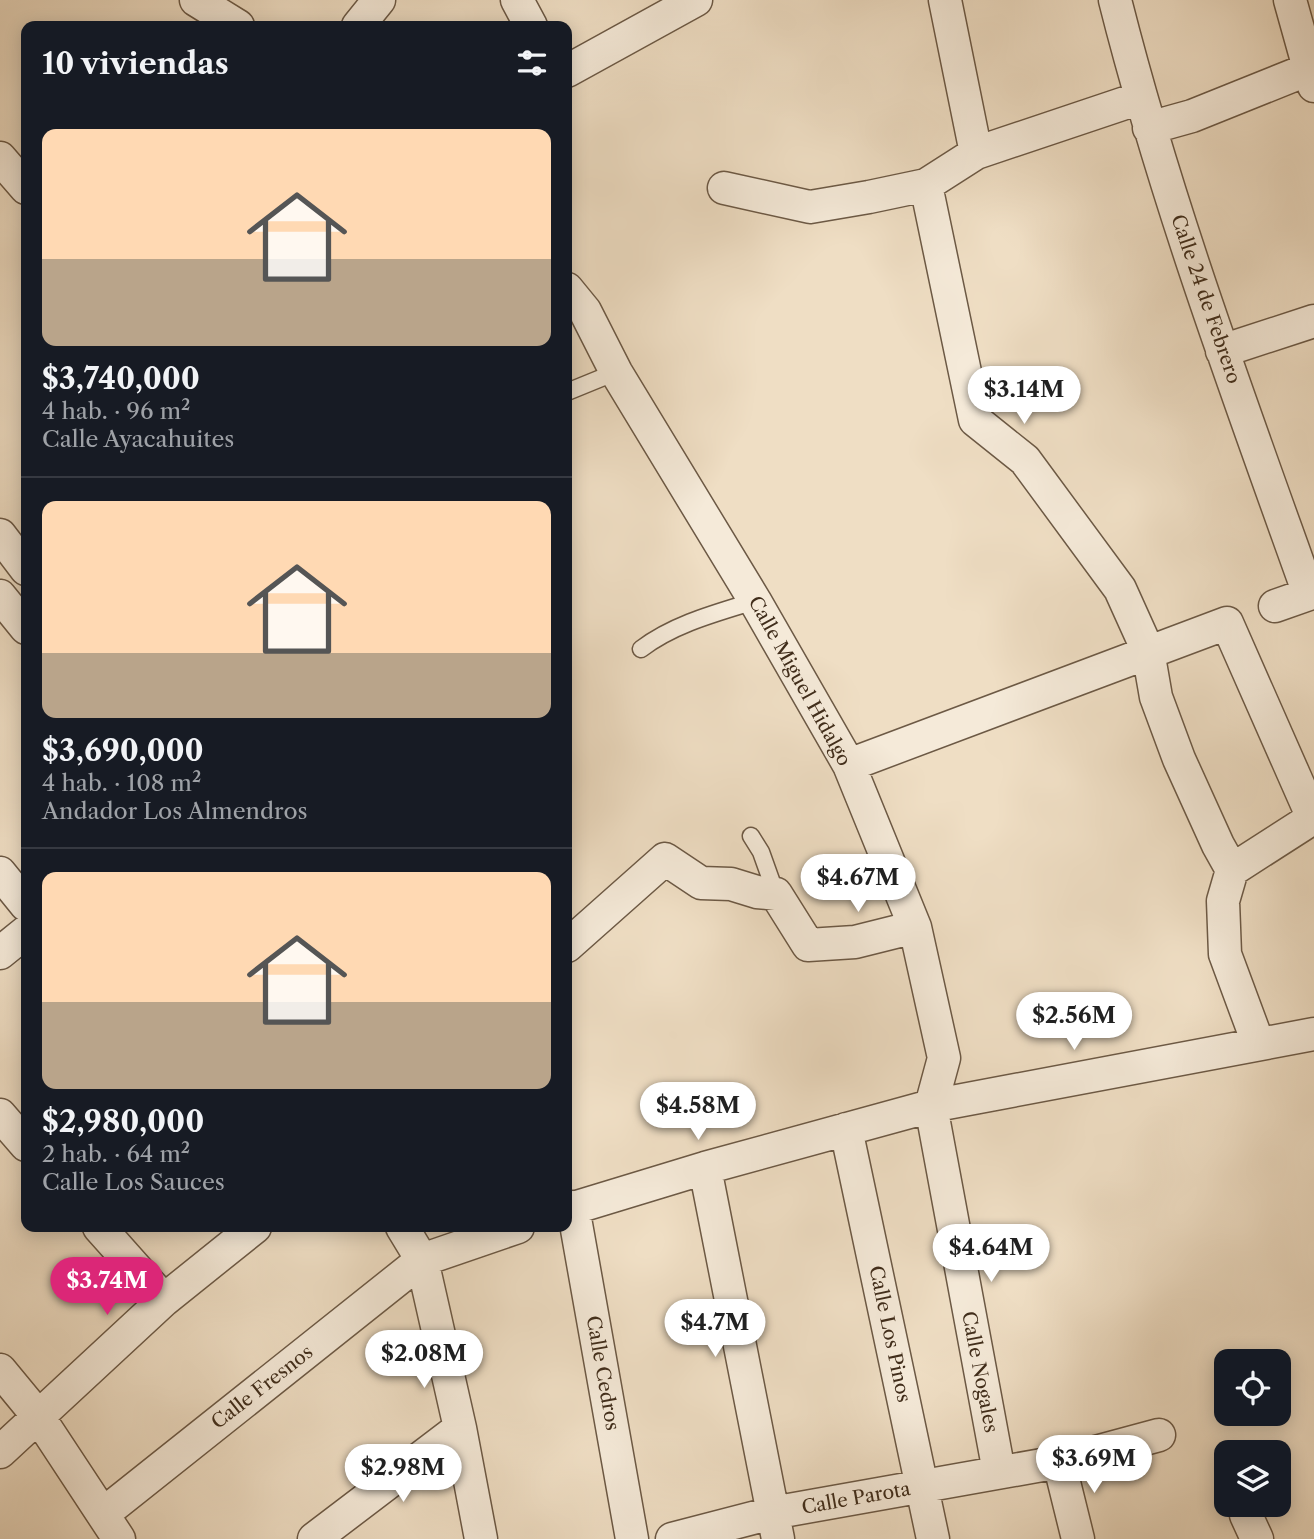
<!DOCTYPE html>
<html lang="es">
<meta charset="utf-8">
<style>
:root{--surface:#171b24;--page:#20242c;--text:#f1f3f6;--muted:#9ea1a6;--line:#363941;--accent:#db2777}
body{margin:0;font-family:"Libre Caslon Text",serif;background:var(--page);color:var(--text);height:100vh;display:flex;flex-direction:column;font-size:26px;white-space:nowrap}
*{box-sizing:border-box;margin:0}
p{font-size:23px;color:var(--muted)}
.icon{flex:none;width:38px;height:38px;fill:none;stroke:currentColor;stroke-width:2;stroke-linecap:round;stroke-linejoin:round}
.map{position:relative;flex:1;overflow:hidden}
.drawer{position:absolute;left:21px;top:21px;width:551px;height:1211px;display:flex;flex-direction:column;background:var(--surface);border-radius:14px;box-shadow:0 4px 18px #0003}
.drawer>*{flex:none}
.controls{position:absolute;left:1214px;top:1349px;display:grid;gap:14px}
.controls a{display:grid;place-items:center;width:77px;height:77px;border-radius:14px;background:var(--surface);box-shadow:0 4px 18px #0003;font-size:35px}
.price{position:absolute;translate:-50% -60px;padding:0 16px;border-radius:24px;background:#fff;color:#222;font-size:23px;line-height:46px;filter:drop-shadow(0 2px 4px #0008)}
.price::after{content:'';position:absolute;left:50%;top:42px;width:21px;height:16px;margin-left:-10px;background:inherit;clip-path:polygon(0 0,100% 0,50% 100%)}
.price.selected{background:var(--accent);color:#fff}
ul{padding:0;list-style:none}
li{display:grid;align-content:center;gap:14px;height:371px;padding:0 21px}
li+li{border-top:2px solid var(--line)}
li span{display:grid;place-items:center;height:217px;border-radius:14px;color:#555}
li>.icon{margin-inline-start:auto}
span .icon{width:126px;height:126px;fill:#fffc;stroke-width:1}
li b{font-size:30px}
h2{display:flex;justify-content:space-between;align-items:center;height:84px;padding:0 21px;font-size:30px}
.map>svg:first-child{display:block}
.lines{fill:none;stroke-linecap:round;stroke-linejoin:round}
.service-casing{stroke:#6c5945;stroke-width:19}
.minor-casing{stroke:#6c5945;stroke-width:35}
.service{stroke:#f5ead9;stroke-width:16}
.minor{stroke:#f5ead9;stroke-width:32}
.labels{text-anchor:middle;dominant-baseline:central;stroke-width:5;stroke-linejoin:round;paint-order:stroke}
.street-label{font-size:19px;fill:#402d1b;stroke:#f5ead9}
</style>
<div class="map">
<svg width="1314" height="1539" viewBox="0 0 1314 1539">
<rect width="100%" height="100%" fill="#efdec4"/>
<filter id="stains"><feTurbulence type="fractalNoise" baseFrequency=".00286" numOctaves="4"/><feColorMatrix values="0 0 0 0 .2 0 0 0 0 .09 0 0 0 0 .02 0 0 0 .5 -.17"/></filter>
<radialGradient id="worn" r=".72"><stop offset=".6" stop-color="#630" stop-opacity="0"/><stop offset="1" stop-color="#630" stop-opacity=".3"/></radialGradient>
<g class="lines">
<g class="service-casing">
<path id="service" d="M567,392L616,372
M641,649C674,624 716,613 755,601
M751,836L761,852L776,894"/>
</g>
<g class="minor-casing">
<path id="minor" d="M196,0L238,26
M517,0L531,26
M945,0L976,153
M1115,0C1166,202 1239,398 1309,594L1275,606
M1290,0L1314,86
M358,26L379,0
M567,71L696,0
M1149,128L1192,116L1314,67
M0,158L26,188
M926,185L975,420L1025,460L1120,589L1148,651L1156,697L1179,759L1218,845L1232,870L1223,901L1225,954L1258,1043
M724,188L810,207L869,197L926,185L976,153L1140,98
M567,289L585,311L616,372L755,601L849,765L915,927L944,1058L931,1106L999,1472
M1222,351L1314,321
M0,535L26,569
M0,596L26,628
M849,765L1227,623L1313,818L1232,870
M0,873L26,905
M567,946L665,859L701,883L731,884L757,892L776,894L808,945L855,942L915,927
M0,953L26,932
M0,1115L26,1145
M846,1129L933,1539
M705,1168L778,1539
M573,1207L632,1539
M567,1210L705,1168L931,1106L1314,1034
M99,1227L164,1300
M402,1227L422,1260L460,1428L481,1539
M0,1370L38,1416L119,1539
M0,1452L164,1300L255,1227
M1059,1462L1078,1539
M103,1514L422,1260L518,1227
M1246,1515L1257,1539
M314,1539L460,1428
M672,1539L772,1513L1059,1462L1159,1435"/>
</g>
<use href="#service" class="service"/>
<use href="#minor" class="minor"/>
</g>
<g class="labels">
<g class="street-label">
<text transform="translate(1206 299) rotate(71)">Calle 24 de Febrero</text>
<text transform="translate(800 681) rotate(61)">Calle Miguel Hidalgo</text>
<text transform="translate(890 1334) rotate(78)">Calle Los Pinos</text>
<text transform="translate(980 1372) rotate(79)">Calle Nogales</text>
<text transform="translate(603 1373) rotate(80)">Calle Cedros</text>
<text transform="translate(262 1387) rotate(-38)">Calle Fresnos</text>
<text transform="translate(856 1498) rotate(-10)">Calle Parota</text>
</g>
</g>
<rect width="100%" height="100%" filter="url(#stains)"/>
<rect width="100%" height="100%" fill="url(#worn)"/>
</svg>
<div class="controls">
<a><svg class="icon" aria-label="locate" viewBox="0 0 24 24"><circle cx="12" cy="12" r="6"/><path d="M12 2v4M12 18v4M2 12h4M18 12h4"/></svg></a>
<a><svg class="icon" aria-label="layers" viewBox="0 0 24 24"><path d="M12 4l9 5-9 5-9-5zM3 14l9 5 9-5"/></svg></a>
</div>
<b class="price" style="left:1024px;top:426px">$3.14M</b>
<b class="price" style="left:858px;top:914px">$4.67M</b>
<b class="price" style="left:1074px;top:1052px">$2.56M</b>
<b class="price" style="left:698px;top:1142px">$4.58M</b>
<b class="price" style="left:991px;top:1284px">$4.64M</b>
<b class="price selected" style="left:107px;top:1317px">$3.74M</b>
<b class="price" style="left:715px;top:1359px">$4.7M</b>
<b class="price" style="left:424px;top:1390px">$2.08M</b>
<b class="price" style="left:1094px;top:1495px">$3.69M</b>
<b class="price" style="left:403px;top:1504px">$2.98M</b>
<section class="drawer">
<h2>10 viviendas<svg class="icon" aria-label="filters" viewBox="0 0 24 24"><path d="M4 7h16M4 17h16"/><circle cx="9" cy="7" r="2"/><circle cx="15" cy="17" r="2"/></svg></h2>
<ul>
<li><span style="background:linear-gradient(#ffd9b3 60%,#b9a48a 0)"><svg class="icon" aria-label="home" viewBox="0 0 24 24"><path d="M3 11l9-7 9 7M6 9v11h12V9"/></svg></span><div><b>$3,740,000</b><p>4 hab. · 96 m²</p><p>Calle Ayacahuites</p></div></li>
<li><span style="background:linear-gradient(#ffd9b3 70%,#b9a48a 0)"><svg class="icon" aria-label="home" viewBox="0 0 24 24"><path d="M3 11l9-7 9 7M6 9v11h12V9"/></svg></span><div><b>$3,690,000</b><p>4 hab. · 108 m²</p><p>Andador Los Almendros</p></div></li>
<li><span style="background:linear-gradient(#ffd9b3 60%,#b9a48a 0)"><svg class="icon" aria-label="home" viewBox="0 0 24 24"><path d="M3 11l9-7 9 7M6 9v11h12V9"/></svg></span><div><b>$2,980,000</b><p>2 hab. · 64 m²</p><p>Calle Los Sauces</p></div></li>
</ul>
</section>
</div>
